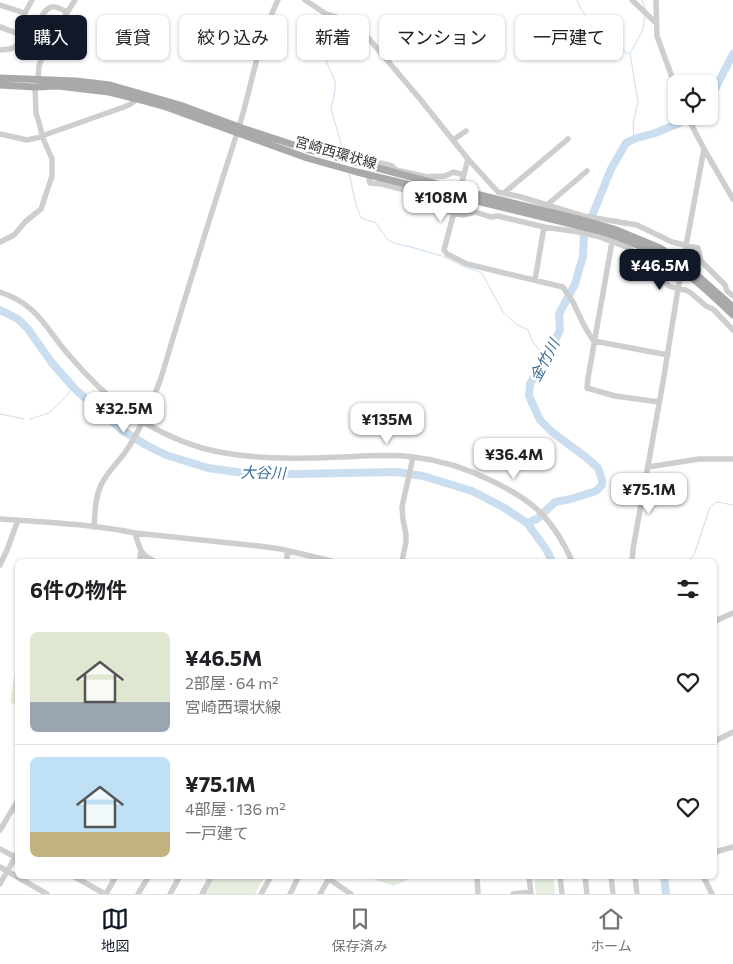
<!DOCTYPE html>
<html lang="ja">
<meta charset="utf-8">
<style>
:root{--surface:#fff;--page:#f6f6f6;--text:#202124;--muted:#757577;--line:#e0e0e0;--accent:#111827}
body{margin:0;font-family:Commissioner,"Noto Sans JP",sans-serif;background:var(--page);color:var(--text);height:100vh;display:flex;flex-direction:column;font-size:19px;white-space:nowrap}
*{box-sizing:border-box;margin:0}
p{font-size:16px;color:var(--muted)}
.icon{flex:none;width:28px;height:28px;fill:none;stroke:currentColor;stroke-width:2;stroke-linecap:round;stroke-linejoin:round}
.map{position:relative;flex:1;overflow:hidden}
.side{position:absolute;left:15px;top:559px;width:702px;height:320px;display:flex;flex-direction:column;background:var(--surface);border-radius:8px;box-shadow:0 1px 4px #0004}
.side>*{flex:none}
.hud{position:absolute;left:15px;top:15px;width:704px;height:45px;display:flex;gap:10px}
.buttons{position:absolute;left:668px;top:75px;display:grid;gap:10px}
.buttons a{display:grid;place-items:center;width:50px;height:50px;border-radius:8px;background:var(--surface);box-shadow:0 1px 4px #0004;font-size:25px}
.price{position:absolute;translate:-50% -42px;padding:0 11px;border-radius:10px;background:#fff;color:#222;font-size:16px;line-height:32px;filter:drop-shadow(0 1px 2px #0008)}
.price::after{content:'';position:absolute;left:50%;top:30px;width:15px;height:11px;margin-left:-8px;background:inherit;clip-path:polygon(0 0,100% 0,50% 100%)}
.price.on{background:var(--accent);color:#fff}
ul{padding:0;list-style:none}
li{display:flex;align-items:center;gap:15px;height:125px;padding:0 15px}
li+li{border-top:1px solid var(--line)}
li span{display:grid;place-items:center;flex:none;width:140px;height:100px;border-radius:8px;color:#555}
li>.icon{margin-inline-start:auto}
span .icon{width:60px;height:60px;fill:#fffc;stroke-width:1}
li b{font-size:21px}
h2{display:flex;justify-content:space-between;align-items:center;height:60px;padding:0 15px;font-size:21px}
.tag{padding:0 18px;border-radius:8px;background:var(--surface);box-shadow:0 1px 4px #0004;font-size:18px;line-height:45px}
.tag.on{background:var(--accent);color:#fff}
.menu{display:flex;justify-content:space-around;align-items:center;height:70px;border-top:1px solid var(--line);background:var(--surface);font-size:14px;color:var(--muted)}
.menu a{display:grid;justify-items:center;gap:2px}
.menu .on{color:var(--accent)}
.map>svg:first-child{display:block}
.green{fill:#e6eedf}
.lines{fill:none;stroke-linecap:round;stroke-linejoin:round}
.stream{stroke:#cbdeef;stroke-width:1}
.river{stroke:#cbdeef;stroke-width:8}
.minor{stroke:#cecece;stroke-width:5.5}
.major{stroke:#a9a9a9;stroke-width:7}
.labels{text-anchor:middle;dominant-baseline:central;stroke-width:5;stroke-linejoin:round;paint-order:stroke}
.street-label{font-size:14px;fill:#313131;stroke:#fff}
.water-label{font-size:15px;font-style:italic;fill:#3a6e99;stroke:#fff}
</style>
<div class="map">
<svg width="733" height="894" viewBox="0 0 733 894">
<rect width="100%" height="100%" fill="#fff"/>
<path class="green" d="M17,662V707L10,702Z
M228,876H265L255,894H204L214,879Z
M365,876H417L393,886Z
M534,876H554L555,894H536Z"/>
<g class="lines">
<path class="stream" d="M577,0C582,15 594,24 604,35H610L620,40L621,47L626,53H629
M642,0L646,11
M314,16L324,56L335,81V91L331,109L345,157
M634,139L633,123L638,102L630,53L642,32L645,17
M349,173L356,205L361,218L376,223L387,239L394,243L411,247L442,256L463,266L482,273L503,312L516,324L528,330L533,343L537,347L544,358
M0,414L24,419
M30,419L49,413L67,396L73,386
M688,561L694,555L710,507L717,502L733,505"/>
<path class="river" d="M709,97L714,91L733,54
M0,310L18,319L28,329L52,363L74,388L87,400L122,430L146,445L166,455L208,468L244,473L297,474L396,472L423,476L472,491L503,507L527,523L546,549L552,561
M527,523L537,519L555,502L571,499L596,491L602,485V480L598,468L587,458L552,432L540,420L529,396L530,384L546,355L551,349L560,330L559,314L575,284L583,256L584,231L592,216L611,169L626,143L634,139L655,133L677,124L690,116
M664,876L666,894"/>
<path class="minor" d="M305,0L326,14L349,21L359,27L420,99L468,159L498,192L521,197L583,216L637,225L672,242L698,248L701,261L725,285L727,291L733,296
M632,0L656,23
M656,0L657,36L676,88
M0,5L25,13L32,0
M0,27C10,30 23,38 33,33C37,26 43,8 52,7C57,6 63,10 67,12
M0,50C16,49 15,49 22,35
M687,116L704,149L733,199
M0,134L27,140L36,138L124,107L131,104L137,99
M453,140L466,131
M468,159L444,250L447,254L467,264L563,287C566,292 571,298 574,304C580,317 585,330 594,341L668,355
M376,168L381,163L392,166L396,170L428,177C439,174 441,180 453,172L464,175
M370,176L369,180L370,183L382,184L424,195L429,200L437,203L448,211L463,215L475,212L491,217L498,216L544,227L579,232L597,236L629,248L634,253L664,271L666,283L669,286L678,289L686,290L691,293L706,306L713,309L733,330
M504,193L568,139
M547,205L587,171
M0,242L14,235L26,221L41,209L52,176V159L42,136L40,126L36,113L35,87L38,80L39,66L43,55L53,35L75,0
M612,242L588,378L587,388L615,396L659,402
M535,280L544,227
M0,292C37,304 45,327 68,354C106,399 145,431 202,448C246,460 296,459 341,457C365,456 389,454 413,457C440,460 468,469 492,481C534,501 553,519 572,561
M648,467L699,459H733
M0,519C45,522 91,524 135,533L259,546L281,549L331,561
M94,527C95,513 95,498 101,485C106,474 116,464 124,454C140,431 151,405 161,378C186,294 212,211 239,127C252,85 258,40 278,0
M135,533C140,548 139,554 154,561
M287,551V561
M140,561L141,550
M402,561L406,542V534L403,520L402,507L413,457
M632,561L633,549L663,382L678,289L704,149
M0,565L7,550L18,520
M715,621L733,613
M715,741L733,732
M0,830L18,800
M0,849L15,857
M715,852L733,847
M0,867L47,894
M73,876L105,894
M327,876L332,881L351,894
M477,876L478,894
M529,876L531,894
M560,876L562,894
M585,876L587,894
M611,876L613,894
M635,876L637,894
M703,876L712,894
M0,884L18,852
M106,894L116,876
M138,894L149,876
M170,894L180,876
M202,894L212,876
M261,894L271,876
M290,894L299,876
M320,894L329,878
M513,894L531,892"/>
<path class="major" d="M0,78L76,81L110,85L180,105L239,127L306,149L460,190L582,220L614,229L660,248L683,263L733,307
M0,85L35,87L58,86L109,92L137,99L166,107L307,158L357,172L600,231C628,240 656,252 680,269C699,282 716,299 733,315"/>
</g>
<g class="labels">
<g class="street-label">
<text transform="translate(336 152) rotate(16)">宮崎西環状線</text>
</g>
<g class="water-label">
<text transform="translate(544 360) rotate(-62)">金竹川</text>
<text transform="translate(263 472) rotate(1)">大谷川</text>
</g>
</g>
</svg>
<div class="buttons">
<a><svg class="icon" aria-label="locate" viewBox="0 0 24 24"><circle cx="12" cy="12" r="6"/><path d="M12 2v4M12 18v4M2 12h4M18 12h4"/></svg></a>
</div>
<b class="price" style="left:441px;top:223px">¥108M</b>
<b class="price on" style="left:660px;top:291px">¥46.5M</b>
<b class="price" style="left:124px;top:434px">¥32.5M</b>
<b class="price" style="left:387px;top:445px">¥135M</b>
<b class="price" style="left:514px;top:480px">¥36.4M</b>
<b class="price" style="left:649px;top:515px">¥75.1M</b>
<div class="hud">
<a class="tag on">購入</a>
<a class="tag">賃貸</a>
<a class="tag">絞り込み</a>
<a class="tag">新着</a>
<a class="tag">マンション</a>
<a class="tag">一戸建て</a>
</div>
<section class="side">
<h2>6件の物件<svg class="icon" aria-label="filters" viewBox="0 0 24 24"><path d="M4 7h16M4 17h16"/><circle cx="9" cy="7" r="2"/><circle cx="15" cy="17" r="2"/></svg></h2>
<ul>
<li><span style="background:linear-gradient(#dfe7d0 70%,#9aa5b1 0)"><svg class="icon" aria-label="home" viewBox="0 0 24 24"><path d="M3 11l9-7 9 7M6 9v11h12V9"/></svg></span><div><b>¥46.5M</b><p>2部屋 · 64 m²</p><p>宮崎西環状線</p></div><svg class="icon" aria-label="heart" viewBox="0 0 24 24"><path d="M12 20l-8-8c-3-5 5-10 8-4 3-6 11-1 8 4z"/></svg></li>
<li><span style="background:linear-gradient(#bfe0f5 75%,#c2b280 0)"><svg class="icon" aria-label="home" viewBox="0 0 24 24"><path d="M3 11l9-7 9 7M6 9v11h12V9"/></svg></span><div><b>¥75.1M</b><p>4部屋 · 136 m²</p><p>一戸建て</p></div><svg class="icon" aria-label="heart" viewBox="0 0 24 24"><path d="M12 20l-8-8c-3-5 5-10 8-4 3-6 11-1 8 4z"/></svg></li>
</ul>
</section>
</div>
<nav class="menu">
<a class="on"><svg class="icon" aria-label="map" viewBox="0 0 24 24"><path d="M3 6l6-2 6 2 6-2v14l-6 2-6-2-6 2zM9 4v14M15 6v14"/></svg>地図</a>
<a><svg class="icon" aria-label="saved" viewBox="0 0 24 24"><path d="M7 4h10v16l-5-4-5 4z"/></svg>保存済み</a>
<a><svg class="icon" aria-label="home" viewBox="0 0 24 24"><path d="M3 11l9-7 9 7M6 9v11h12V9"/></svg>ホーム</a>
</nav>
